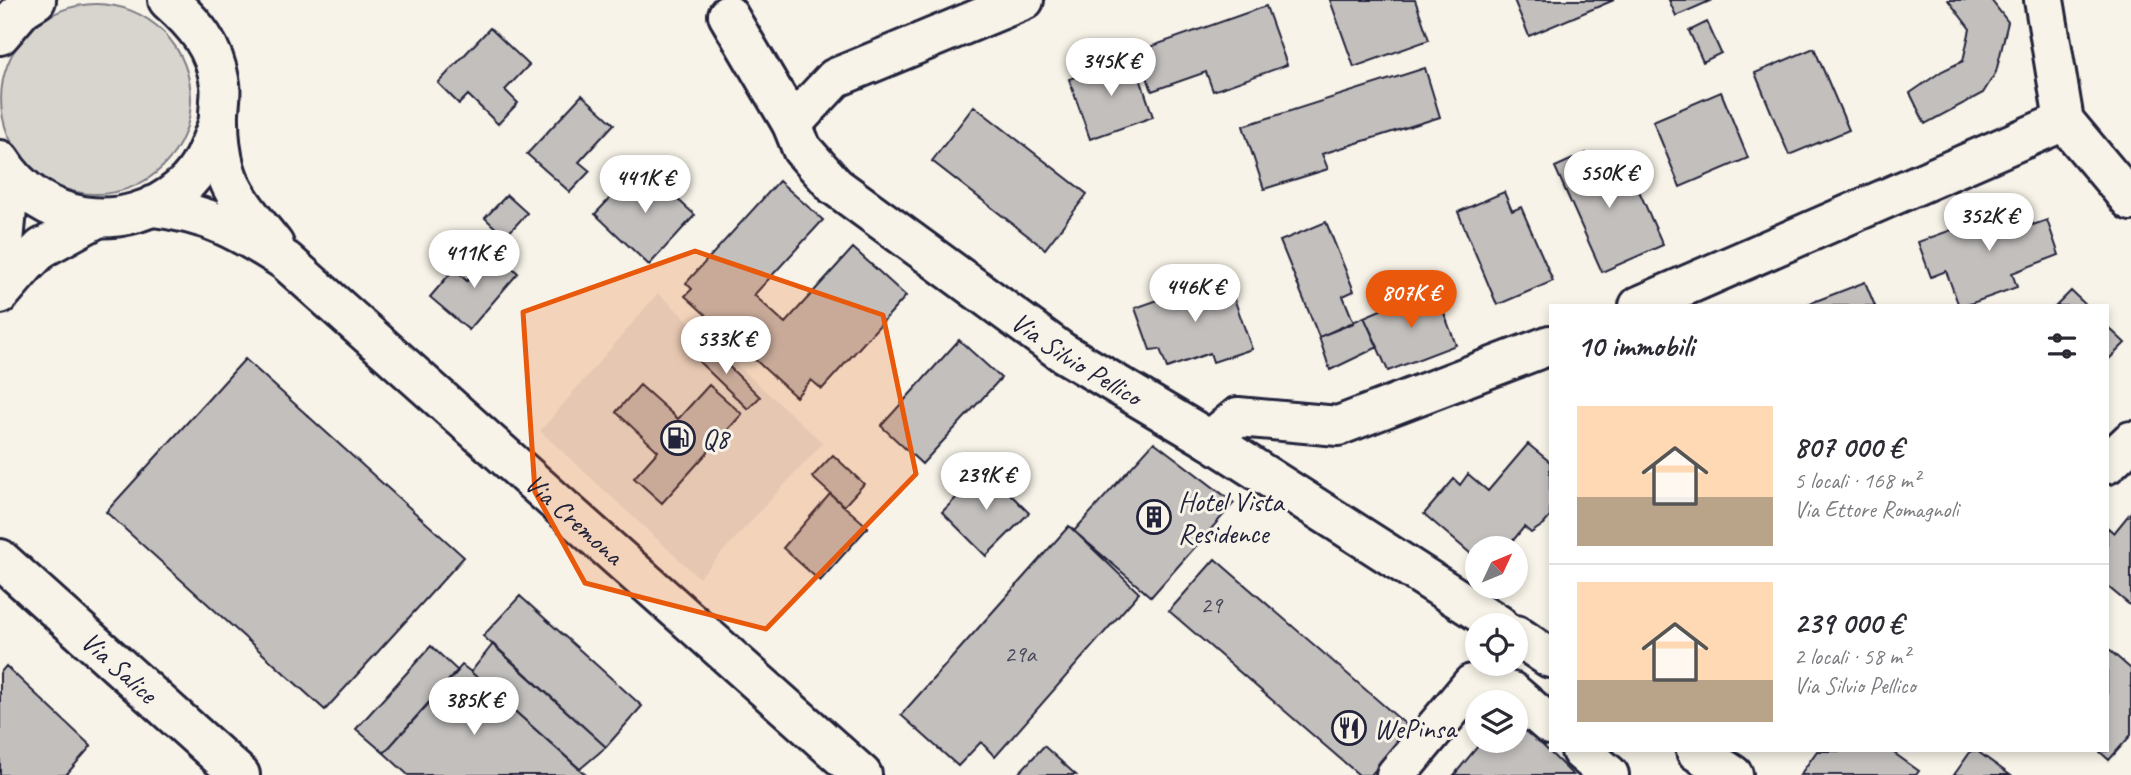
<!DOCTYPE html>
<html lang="it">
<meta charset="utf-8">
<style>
:root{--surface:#fff;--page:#f7f7f7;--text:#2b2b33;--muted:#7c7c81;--line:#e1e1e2;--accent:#ea580c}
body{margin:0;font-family:Caveat,sans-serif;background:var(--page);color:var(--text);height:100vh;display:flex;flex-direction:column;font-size:26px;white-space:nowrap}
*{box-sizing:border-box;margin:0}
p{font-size:23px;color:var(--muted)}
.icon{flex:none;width:38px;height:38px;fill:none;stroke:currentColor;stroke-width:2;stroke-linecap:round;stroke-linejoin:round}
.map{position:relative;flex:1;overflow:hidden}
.drawer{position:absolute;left:1549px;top:304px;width:560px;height:448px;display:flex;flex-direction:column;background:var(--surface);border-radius:0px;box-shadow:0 4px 10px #0003}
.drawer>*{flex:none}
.needle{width:46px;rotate:46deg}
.buttons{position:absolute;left:1465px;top:536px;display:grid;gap:14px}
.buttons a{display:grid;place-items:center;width:63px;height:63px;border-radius:50%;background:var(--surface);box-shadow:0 4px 10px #0003;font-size:35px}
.price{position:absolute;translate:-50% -60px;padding:0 16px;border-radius:24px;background:#fff;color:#222;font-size:23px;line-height:46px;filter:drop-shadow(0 2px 4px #0008)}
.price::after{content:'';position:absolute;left:50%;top:42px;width:21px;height:16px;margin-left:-10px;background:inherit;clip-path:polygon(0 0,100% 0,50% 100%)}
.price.active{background:var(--accent);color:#fff}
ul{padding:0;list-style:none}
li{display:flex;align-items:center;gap:21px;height:175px;padding:0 28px}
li+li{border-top:2px solid var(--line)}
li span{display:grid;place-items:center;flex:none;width:196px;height:140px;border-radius:0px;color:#555}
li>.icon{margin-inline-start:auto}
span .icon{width:84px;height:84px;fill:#fffc;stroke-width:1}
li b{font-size:30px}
h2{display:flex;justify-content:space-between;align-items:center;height:84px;padding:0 28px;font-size:30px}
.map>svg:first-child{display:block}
.built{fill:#e7e3db}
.green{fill:#d8d5cf;stroke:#7d7c85;stroke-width:2}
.building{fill:#c2bfbd;stroke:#22223b;stroke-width:2}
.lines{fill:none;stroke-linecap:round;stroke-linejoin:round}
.minor-casing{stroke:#22223b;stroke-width:44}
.major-casing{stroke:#22223b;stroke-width:44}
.minor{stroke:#f7f3e8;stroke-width:38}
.major{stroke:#f7f3e8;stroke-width:38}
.marked{fill:#e8590c;fill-opacity:0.2;stroke:#e8590c;stroke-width:5;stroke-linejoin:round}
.labels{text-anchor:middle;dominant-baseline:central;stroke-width:6;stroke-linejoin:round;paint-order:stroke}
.number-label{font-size:24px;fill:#4a495c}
.street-label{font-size:28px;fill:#22223b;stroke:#f7f3e8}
.poi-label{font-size:28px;fill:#22223b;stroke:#f7f3e8;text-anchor:start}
</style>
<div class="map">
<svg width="2131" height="775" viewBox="0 0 2131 775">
<rect width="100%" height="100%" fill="#f7f3e8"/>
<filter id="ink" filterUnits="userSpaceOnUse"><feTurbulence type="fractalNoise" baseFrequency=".0143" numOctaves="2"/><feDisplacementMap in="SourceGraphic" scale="14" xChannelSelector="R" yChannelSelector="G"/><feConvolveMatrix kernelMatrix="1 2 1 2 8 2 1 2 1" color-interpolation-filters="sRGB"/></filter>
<g filter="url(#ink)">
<path class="built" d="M658,293L823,443L699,578L540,431Z"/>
<path class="green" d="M1 99a95 95 0 1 1 190 0a95 95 0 1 1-190 0Z"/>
<path class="building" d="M1330,0H1415L1429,40L1354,67Z
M1514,0H1614L1529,36Z
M1669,0H1712L1676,16Z
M1948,0H1991L2008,22L1996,72L1983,93L1925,124L1910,93L1942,71L1963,61L1970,29Z
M1266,6L1287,65L1213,91L1206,72L1152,91L1138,51Z
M1707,22L1721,53L1703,62L1689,31Z
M490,28L529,65L505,90L518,103L498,124L468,95L459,104L438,83Z
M1814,48L1849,130L1789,155L1755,73Z
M1133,57L1153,117L1090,139L1069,79Z
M1425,68L1440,117L1322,154L1328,169L1264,189L1243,126Z
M1721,92L1748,158L1680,187L1653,121Z
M582,95L614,124L579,162L590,171L570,192L527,154Z
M974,106L1087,194L1045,249L932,161Z
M1586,153L1594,171L1624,157L1663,245L1602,272L1555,167Z
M641,166L695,215L649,265L595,214Z
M779,181L823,220L754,295L785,323L853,248L906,296L822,389L811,380L796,397L685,296L692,289L686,283Z
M1504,192L1512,211L1521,207L1553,281L1497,305L1458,212Z
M507,195L527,213L505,237L485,218Z
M2026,203L2033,225L2047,220L2059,255L2012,273L2017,287L1964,306H1959L1946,271L1931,277L1918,242Z
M1326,222L1354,291L1343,296L1354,323L1319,337L1280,241Z
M493,251L518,273L469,330L430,297L454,269L467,281Z
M1226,276L1252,349L1213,362L1210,353L1167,368L1160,349L1150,350L1135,308Z
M1865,282L1875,306H1803Z
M1434,287L1456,345L1388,371L1364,317Z
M2071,291L2087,306H2056Z
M1364,317L1378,347L1330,370L1319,337Z
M2107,326L2125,343L2107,361Z
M959,340L1001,378L922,464L881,426Z
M704,342L760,397L748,409L692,355Z
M245,359L464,557L325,710L106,512Z
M640,385L678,419L709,385L742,414L662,503L634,478L658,451L616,412Z
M1154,442L1234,503L1151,597L1074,531Z
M1528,444L1550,462V517L1544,524L1531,533L1524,527L1507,548H1477V559L1424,514L1454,479L1460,485L1468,474L1488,491Z
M833,455L864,484L844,506L812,477Z
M985,469L1029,513L986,556L942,512Z
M830,494L868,527L820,581L783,548Z
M2131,512V606L2107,586V527L2114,533Z
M1069,526L1139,593L995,757L981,742L958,766L901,715Z
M1215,559L1411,729L1371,775H1359L1169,611Z
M520,596L642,706L606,747L483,636Z
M493,644L606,747L580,769L471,672Z
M431,646L458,671L384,753L356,729Z
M2107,648L2131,669V735L2109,760L2099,751H2107Z
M462,665L471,672L586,775H408L384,753Z
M6,666L91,746L66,775H0V673Z
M1516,719L1573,775H1454L1483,740H1516Z
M1044,746L1076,775H1017Z
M1817,751H1891L1919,771L1916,775H1800Z
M1971,751H1977L2010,775H1954Z"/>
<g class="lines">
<g class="minor-casing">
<g id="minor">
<path d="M2044,0L2064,121L2131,201"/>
<path id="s1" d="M728,15L792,124L802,149L835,186L1062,352L1210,440L1499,625"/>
<path d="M792,124L835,78L1024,0"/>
<path d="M0,259L4,242L10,176"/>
<path d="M0,294L25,265L42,248L97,218"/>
<path d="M1639,306L2064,121"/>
<path d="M1210,440L1238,417L1338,426L1550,345"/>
<path d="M2107,464L2131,441"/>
<path id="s2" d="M0,559L240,775"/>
<path d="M1516,635L1550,658"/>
<path d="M1581,751L1609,775"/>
<path d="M1696,751L1733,775"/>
<path d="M1396,775L1472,684L1512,692L1550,725"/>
</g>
</g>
<g class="major-casing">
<g id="major">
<path d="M168,0C196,25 214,46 220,84C222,96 218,109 219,121C219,137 221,154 225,169C233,198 256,222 274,245"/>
<path d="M0,35L23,8L36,0"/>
<path d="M0,160C39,224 125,237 182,187C202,170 210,145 219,121"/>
<path id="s3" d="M153,207C210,214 238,230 286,261L862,775"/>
</g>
</g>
<use href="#minor" class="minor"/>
<use href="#major" class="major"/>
</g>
</g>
<path class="marked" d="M695,251L883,315L916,474L766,629L585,583L535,492L523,312Z"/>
<defs>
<g id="fuel-ring" transform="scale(1.75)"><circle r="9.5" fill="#f7f3e8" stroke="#22223b" stroke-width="1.5"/><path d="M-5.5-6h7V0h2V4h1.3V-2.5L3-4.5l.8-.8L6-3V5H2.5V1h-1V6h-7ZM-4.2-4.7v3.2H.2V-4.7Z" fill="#22223b"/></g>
<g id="building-ring" transform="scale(1.75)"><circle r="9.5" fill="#f7f3e8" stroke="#22223b" stroke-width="1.5"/><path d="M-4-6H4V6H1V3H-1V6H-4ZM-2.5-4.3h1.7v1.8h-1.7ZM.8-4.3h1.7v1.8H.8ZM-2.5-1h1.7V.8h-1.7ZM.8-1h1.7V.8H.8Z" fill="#22223b"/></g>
<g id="restaurant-ring" transform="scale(1.75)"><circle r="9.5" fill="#f7f3e8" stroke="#22223b" stroke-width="1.5"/><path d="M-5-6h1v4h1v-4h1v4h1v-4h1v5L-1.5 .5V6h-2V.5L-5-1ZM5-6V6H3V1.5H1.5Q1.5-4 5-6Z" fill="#22223b"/></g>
</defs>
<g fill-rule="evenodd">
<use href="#fuel-ring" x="678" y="438"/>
<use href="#building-ring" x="1154" y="517"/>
<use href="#restaurant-ring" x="1349" y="728"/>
</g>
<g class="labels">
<g class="number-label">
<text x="1211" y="605">29</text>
<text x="1020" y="654">29a</text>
</g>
<g class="street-label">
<text stroke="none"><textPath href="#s1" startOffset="500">Via Silvio Pellico</textPath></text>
<text stroke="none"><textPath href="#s3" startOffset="532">Via Cremona</textPath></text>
<text stroke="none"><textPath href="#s2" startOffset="161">Via Salice</textPath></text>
</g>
<g class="poi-label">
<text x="702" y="438">Q8</text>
<text x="1178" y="501">Hotel Vista<tspan x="1178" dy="32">Residence</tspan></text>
<text x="1374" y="728">WePinsa</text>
</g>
</g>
</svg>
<div class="buttons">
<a><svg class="needle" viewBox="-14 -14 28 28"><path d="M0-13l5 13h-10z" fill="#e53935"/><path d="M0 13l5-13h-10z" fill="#7c7c81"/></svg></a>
<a><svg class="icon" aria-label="locate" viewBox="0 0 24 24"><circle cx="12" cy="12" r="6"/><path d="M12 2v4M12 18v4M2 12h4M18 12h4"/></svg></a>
<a><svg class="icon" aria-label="layers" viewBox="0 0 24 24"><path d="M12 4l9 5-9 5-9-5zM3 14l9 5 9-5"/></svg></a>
</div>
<b class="price" style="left:1111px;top:98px">345K €</b>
<b class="price" style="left:1609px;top:210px">550K €</b>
<b class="price" style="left:645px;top:215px">441K €</b>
<b class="price" style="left:1989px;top:253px">352K €</b>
<b class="price" style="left:474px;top:290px">411K €</b>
<b class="price" style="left:1195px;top:324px">446K €</b>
<b class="price active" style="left:1411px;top:330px">807K €</b>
<b class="price" style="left:726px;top:376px">533K €</b>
<b class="price" style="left:986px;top:512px">239K €</b>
<b class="price" style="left:474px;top:737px">385K €</b>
<section class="drawer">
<h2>10 immobili<svg class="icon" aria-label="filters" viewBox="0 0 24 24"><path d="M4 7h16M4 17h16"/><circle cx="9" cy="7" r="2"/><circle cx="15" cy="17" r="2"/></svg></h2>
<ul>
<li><span style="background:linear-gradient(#ffd9b3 65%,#b9a48a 0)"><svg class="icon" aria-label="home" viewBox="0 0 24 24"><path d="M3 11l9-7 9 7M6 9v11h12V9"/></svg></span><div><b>807 000 €</b><p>5 locali · 168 m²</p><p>Via Ettore Romagnoli</p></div></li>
<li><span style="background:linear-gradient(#ffd9b3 70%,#b9a48a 0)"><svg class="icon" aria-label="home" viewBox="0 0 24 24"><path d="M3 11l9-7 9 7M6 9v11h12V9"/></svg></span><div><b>239 000 €</b><p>2 locali · 58 m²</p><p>Via Silvio Pellico</p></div></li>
</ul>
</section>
</div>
